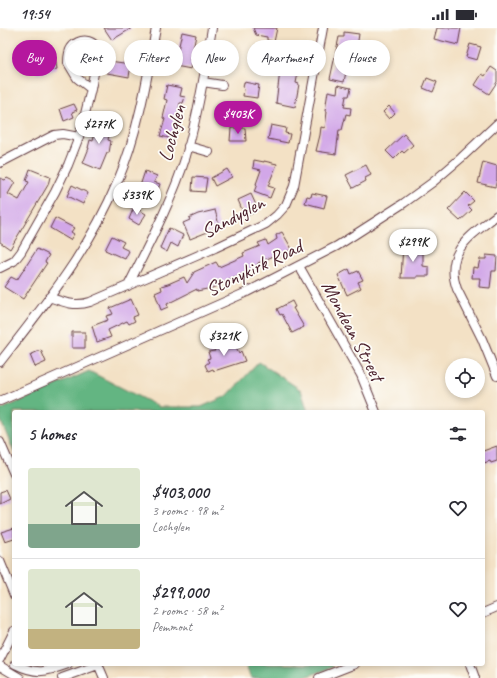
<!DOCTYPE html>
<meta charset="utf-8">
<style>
:root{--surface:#fff;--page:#f7f7f7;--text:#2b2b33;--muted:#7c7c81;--line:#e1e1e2;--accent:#b5179e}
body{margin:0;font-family:Caveat,sans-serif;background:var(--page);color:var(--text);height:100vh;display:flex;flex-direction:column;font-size:15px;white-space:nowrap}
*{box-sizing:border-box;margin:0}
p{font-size:13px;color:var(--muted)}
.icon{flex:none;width:22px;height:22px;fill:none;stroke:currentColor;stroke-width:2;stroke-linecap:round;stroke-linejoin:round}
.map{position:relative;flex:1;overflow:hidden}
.side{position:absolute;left:12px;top:382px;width:473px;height:256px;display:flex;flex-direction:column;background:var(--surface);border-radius:4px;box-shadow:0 2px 6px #0003}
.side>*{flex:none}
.banner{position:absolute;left:12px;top:12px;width:473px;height:36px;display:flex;gap:8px}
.buttons{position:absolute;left:445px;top:330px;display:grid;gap:8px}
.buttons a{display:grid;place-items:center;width:40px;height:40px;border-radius:50%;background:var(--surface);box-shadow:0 2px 6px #0003;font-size:20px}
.price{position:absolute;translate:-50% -34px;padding:0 9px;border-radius:14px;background:#fff;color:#222;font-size:13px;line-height:26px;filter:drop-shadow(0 1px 2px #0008)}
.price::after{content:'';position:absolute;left:50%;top:24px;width:12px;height:9px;margin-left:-6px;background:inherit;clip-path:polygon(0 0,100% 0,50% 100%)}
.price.on{background:var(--accent);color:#fff}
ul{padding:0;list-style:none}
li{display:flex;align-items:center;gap:12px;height:100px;padding:0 16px}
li+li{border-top:1px solid var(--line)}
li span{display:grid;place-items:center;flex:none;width:112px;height:80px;border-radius:4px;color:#555}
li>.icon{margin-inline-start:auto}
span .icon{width:48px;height:48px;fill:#fffc;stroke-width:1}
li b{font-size:17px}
h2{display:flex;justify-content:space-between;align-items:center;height:48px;padding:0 16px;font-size:17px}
.chip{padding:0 14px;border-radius:18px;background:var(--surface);box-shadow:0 2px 6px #0003;font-size:14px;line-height:36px}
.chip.on{background:var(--accent);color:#fff}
.status{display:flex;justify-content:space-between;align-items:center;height:28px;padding:0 20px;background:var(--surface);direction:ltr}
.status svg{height:11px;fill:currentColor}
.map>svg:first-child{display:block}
.forest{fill:#63b582;stroke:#566a56}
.building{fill:#d2a7e8}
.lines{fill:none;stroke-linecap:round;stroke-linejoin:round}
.street-casing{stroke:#633c42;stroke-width:10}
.street{stroke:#fff;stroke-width:8}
.labels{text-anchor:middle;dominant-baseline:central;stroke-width:3.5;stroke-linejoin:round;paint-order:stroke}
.street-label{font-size:20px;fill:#4a1f2b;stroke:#fdfcf7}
</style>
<div class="status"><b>19:54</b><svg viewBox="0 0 49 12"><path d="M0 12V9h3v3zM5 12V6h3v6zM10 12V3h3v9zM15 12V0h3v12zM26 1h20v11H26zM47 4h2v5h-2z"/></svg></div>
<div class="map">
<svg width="497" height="650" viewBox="0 0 497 650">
<rect width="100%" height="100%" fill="#fdfcf7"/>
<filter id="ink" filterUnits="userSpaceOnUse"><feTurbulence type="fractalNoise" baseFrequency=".025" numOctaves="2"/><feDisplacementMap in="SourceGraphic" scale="8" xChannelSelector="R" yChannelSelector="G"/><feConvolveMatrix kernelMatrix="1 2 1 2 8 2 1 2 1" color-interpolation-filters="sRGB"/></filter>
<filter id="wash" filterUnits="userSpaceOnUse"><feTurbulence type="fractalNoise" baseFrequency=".012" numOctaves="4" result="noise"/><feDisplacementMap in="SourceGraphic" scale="16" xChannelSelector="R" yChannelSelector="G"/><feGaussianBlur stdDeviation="0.9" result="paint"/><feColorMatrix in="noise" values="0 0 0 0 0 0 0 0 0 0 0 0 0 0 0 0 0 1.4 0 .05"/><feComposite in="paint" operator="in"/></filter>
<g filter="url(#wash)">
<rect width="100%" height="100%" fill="#f3e1c5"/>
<path class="forest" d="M259,334L301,362L308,384H14V424L0,391V382L89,343L159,379H201L227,368Z
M245,636H332L333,639L303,650H251Z"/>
<g id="blocks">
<path class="building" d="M104,0H132L112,12Z
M253,0H277L274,14L267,12V9L256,7Z
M437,0H461L458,17L434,11Z
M182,4L196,7L191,32H193L191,41L170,37L173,21L178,22Z
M344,4L359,6L355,32L353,31L352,39L347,38L344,54L330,51L339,9H344Z
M470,16L481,19L477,32L466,29Z
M287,27L299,29L298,34L300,35L296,55L299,56L295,79L276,75L280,43L284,44Z
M55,29L57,41L37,46L34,34Z
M109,33L131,36L129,49L107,45Z
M491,39L497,43V54L489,66L475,57L482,46L485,48Z
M427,50L437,54L433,64L423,60Z
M244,54L259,57L257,70L243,68L244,61L243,60Z
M167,57L182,60L180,68L185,69L183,75H180L176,98H177L174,111L160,108L165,91L163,90L167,72L164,71Z
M338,57L351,60L349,68H346L344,79L351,80L350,87L346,86L342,102H339L336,126L316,123L320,107L321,99L325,100L327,84L325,83L328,63L337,65Z
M74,76L77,82L72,84L74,89L64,93L60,81Z
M235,76L248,83L242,94L224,85L228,78L232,81Z
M389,78L395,85L389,91L383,84Z
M98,91L112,94L108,112L111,113L109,125H107L100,142L83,135L89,120H88L90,112L93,113Z
M271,97L286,100L285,105L290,106L288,115L268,111Z
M231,100H245L246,113H230Z
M404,106L413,117L404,125L402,123L394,131L386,123Z
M254,132L264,134V133L277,136L268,158L274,160L270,170L254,164L257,156H256L261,142L253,140Z
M483,134L497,138V152L495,159L478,155Z
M366,137L371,147L365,150L366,153L353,160L346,147Z
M30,141L50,149L48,157L10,221L0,214V150L5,152L7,150L15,154L8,166L19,172L29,154L26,153Z
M227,141L232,149L215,158L211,150Z
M145,143L157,148L154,154L160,156L157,164L140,158Z
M193,149L207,150L205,164L192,163Z
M72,157L88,165L83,176L67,168Z
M465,164L474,173L468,178L472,182L460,193L448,182Z
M312,165L327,168L324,180L305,175L307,168L311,169Z
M251,166L256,177L250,180L253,185L245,189L238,172Z
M134,179L146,186L139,197L129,191Z
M215,182L220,201L205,205L190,211L183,195L190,192L189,190L198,186Z
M55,190L74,200L71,204L74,206L70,212L50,200Z
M169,200L183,207L178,219L171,215L167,224L160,220Z
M282,204L292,221L279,228L278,226L258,235V237L251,240L252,242L212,260L197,263V261L167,276L168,279L161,282L155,265L162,262L161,258L168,256L184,249L187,255L193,246L194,244L216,234L219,239L244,228L243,225L260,218L258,215L266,212L268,217L277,211L276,207Z
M112,208L124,214L121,219L129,223L125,231L105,222Z
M403,217H417L416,225H423V238L429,239V248H417V250H401Z
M37,221L49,227L45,234L47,235L23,271L4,259L11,249L17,252Z
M486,227L497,228L496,243H492L490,260L479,259L480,250H472L473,239L478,240L480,231H486Z
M349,241L351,246L358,243L363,252L358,254L361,260L347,267L338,247Z
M131,271L138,287L133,289L135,293L129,296L127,293L108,302L111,309L97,314L92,298L108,292L106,288L113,286L110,280Z
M292,273L295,279L293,280L304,299L292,305L282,286L280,287L277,281Z
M72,304H85V320H72Z
M231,313L233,320L236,319L239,325L241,323L245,333L214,343L213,341L208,343L205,337L209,334L207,331L210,330L208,324L215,323L214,321L216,320L215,317L218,314L224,317Z
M41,322L46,334L35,339L30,327Z
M497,418V433L491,435L490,433L484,435L483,423Z
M6,462L10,471L0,476V464Z
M14,500V511L5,514L1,504Z"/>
</g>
</g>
<g filter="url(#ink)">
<use href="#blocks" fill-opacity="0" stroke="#633c42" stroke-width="1"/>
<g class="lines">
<g class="street-casing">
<path id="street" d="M203,54L222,57
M188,118L209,124
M0,135L54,107L63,106L79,109
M497,187C472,207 443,223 457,261L482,311L497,348
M299,238L361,347L376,384
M0,240L14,233L21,224L55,164L68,137L79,109L84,90L91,61L98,24C96,10 78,9 71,20C68,24 68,30 68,35L77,50L91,61
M128,258C149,216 172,173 186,128C198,86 205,43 212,0
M49,269C63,274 75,279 90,274L215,220L266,196L277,187L286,177L294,158L323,0
M0,334C43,279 90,221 117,155C138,106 147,52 156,0
M0,373L247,264L337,218L404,175L433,154L461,130L497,96
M0,414L14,446
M0,533L14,567
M483,585L497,579
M0,631L14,603
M15,636C37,647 46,644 68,636
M98,636L104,650
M470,636L475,650
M0,638L20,650
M62,650L98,637
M319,650L355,636"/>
</g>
<use href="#street" class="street"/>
</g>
</g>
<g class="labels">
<g class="street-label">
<text transform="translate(172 105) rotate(-75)">Lochglen</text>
<text transform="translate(233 189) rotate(-28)">Sandyglen</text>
<text transform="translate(254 240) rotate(-26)">Stonykirk Road</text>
<text transform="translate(353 303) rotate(62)">Mondean Street</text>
</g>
</g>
</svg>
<div class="buttons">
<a><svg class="icon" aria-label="locate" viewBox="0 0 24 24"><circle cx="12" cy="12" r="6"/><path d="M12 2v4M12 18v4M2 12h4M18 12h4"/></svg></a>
</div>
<b class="price on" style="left:238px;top:107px">$403K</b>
<b class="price" style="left:99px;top:117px">$277K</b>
<b class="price" style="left:137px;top:188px">$339K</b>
<b class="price" style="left:413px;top:235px">$299K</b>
<b class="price" style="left:224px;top:329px">$321K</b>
<div class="banner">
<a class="chip on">Buy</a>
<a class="chip">Rent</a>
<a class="chip">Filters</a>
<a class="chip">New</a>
<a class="chip">Apartment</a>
<a class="chip">House</a>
</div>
<section class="side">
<h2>5 homes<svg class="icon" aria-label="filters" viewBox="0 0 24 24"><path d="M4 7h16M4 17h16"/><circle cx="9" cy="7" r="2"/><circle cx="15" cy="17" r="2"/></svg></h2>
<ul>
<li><span style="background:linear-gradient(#dfe7d0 70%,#7fa58c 0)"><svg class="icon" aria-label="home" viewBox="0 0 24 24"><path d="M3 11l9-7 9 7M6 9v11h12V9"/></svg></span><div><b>$403,000</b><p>3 rooms · 98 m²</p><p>Lochglen</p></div><svg class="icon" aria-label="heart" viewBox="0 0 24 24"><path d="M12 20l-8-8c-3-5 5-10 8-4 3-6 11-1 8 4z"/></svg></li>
<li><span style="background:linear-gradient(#dfe7d0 75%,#c2b280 0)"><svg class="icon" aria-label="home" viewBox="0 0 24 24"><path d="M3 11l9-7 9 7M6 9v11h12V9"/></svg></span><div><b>$299,000</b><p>2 rooms · 58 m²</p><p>Pemmont</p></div><svg class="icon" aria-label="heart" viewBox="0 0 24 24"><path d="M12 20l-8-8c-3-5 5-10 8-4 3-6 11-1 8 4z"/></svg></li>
</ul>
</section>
</div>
